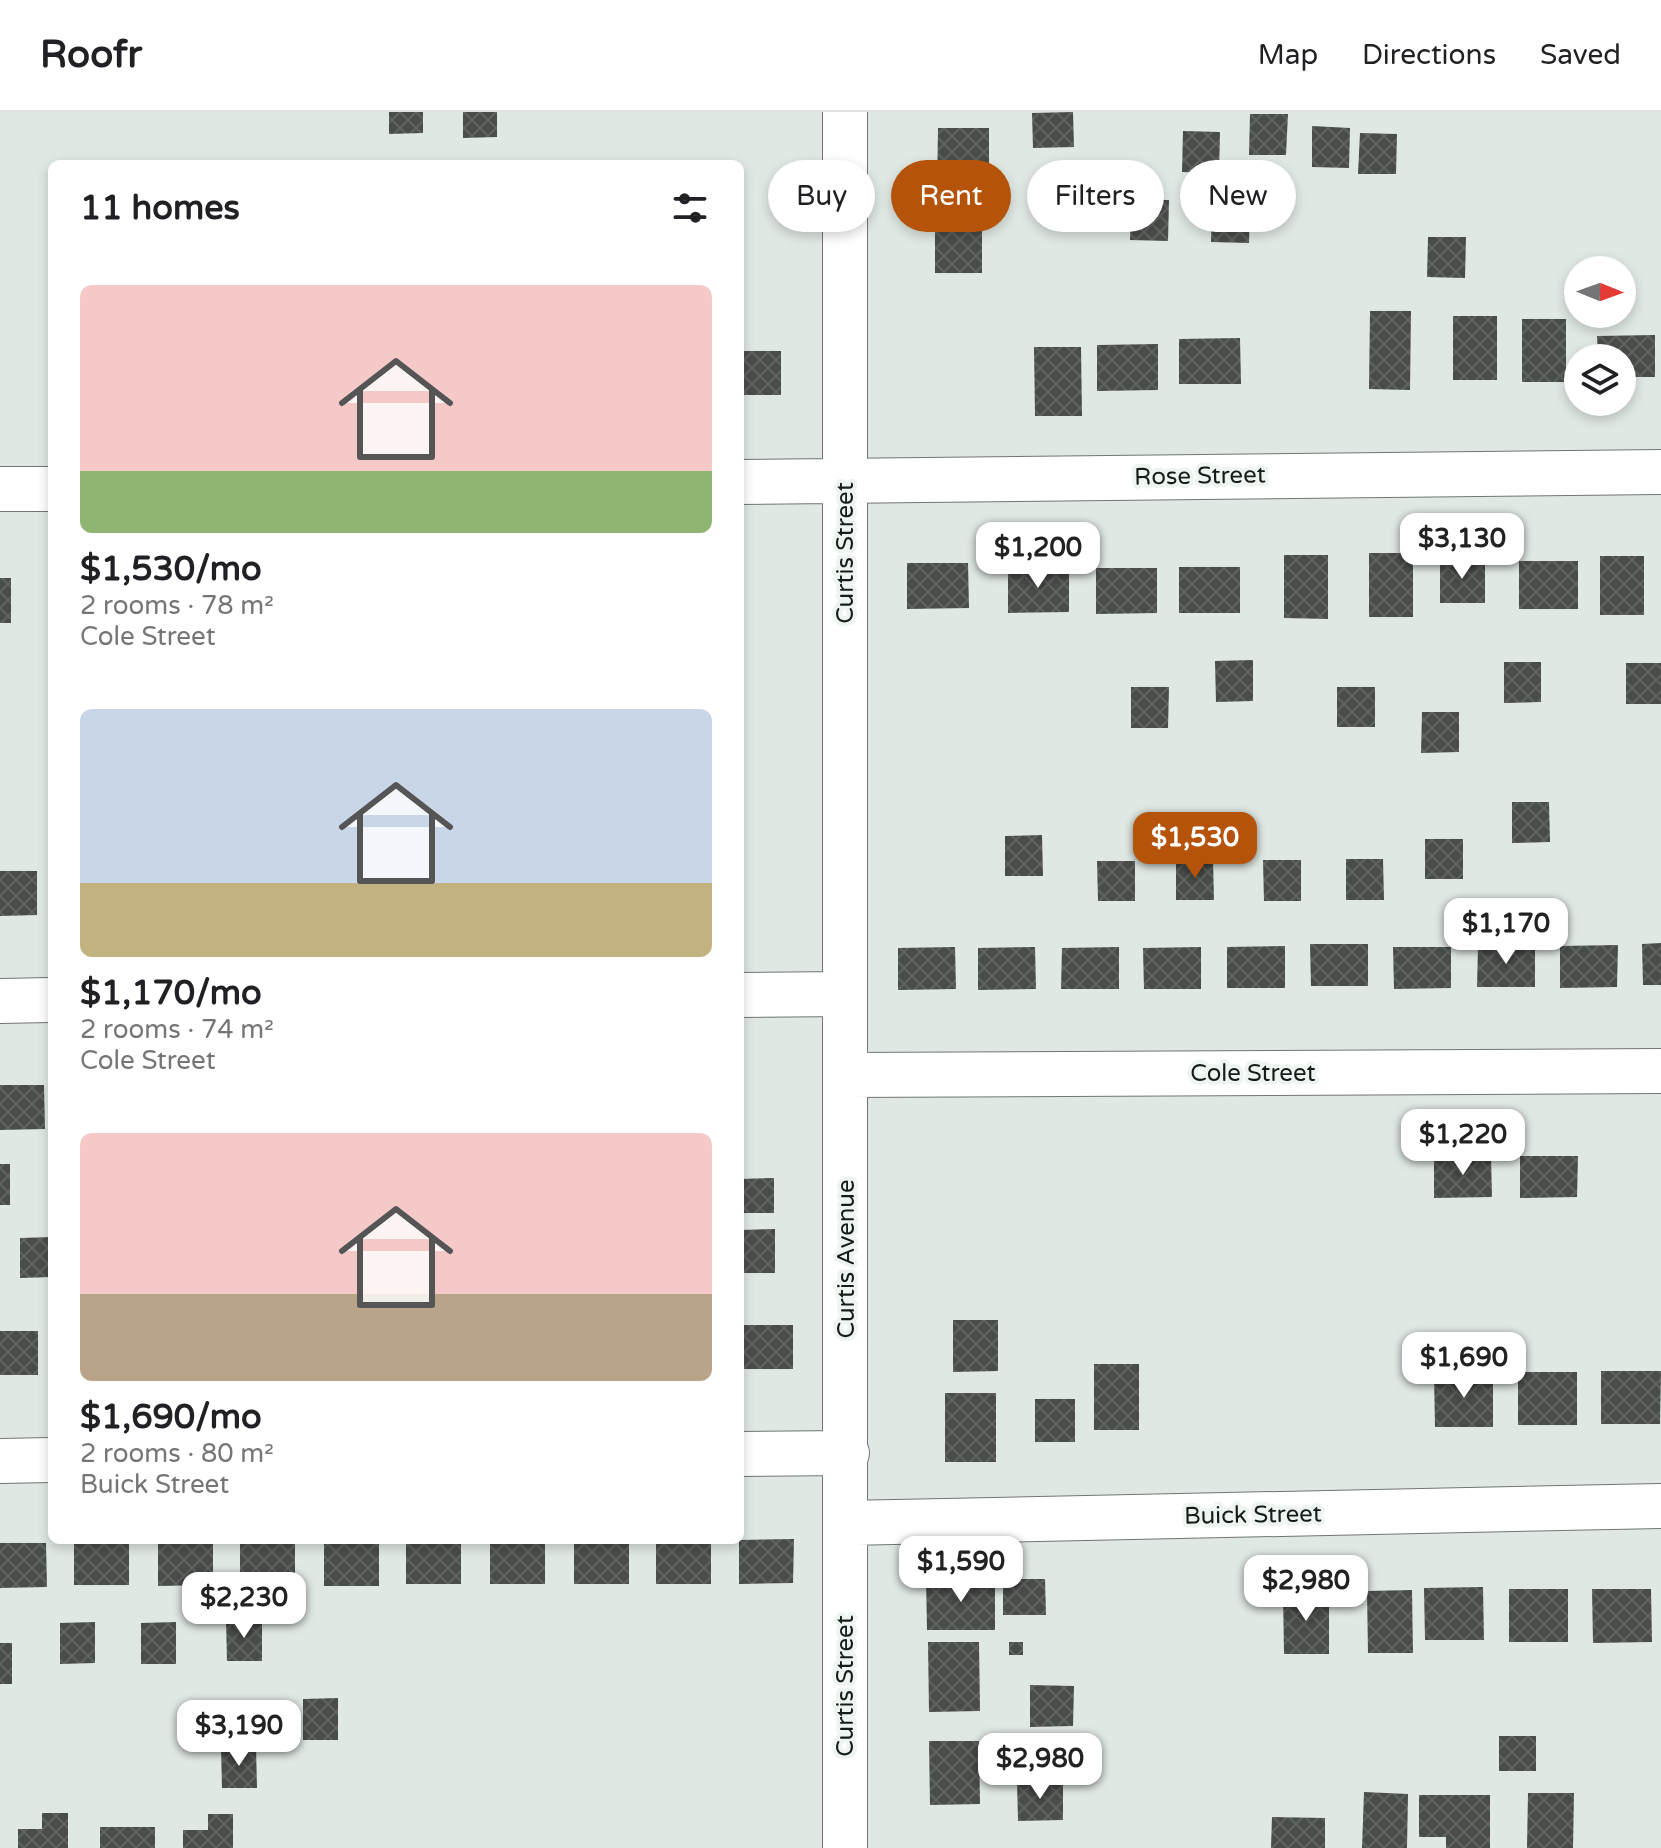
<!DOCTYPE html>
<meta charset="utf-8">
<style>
:root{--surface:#fff;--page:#f2f2f2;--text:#202124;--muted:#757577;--line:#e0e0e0;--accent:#b45309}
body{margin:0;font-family:"Varela Round",sans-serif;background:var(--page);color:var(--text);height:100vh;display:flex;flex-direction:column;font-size:30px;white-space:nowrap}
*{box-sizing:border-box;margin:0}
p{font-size:26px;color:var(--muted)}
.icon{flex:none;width:44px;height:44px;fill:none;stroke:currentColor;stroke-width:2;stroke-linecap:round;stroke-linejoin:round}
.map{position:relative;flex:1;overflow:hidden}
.side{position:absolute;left:48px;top:48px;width:696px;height:1384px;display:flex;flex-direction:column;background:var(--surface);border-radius:12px;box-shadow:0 4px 12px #0003}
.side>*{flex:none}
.hud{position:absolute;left:768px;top:48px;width:760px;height:72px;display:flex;gap:16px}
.needle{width:52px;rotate:91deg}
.controls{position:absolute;left:1564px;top:144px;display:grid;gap:16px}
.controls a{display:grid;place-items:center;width:72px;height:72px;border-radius:50%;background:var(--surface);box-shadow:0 4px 12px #0003;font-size:40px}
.price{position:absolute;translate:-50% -68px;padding:0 18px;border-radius:16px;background:#fff;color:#222;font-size:26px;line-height:52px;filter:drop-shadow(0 2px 4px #0008)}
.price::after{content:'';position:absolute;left:50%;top:48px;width:24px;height:18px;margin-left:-12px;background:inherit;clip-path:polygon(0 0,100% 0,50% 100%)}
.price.current{background:var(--accent);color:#fff}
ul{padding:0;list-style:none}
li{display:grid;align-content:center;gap:16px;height:424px;padding:0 32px}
li span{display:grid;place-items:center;height:248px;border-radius:12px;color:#555}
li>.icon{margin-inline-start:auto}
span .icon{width:144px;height:144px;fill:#fffc;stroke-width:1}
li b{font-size:34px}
h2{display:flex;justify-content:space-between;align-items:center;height:96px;padding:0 32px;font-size:34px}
.pill{padding:0 28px;border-radius:36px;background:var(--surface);box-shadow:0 4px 12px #0003;font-size:28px;line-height:72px}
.pill.current{background:var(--accent);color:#fff}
header{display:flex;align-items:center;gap:48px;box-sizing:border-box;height:112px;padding:0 40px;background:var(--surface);border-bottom:2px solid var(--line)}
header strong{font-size:38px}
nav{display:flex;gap:44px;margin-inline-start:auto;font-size:28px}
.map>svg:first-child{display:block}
.building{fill:url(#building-cross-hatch)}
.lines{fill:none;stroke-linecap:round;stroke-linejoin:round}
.minor-casing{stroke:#707672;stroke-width:46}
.minor{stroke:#fff;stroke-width:44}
.labels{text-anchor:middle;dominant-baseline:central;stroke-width:8;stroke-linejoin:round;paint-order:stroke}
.street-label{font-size:24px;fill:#181b19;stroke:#eef5f0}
</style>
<header>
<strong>Roofr</strong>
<nav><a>Map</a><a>Directions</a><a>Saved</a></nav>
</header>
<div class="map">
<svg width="1661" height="1736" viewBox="0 0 1661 1736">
<defs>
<pattern id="building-cross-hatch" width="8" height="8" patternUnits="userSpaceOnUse" patternTransform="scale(2)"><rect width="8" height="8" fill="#494d48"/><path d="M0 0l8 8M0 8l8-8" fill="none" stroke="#60635f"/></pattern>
</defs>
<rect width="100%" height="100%" fill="#e0e8e3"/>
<path class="building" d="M389,0H423V21L389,22Z
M463,0H497V25L463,26Z
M1073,0L1074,35L1033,36L1032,1Z
M1250,2H1288L1286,43H1249Z
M1312,14L1350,16L1349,56L1312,55Z
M938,16H989V75H937Z
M1183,19L1220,20L1219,61L1182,60Z
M1360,21L1397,22L1396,62H1358Z
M1131,88H1169L1168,129L1130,128Z
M1212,89L1250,91L1249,131L1211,130Z
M935,99H982V161H935Z
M1428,125H1466L1465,166L1427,165Z
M1370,199H1411L1410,278L1369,277Z
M1453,204H1497V268H1453Z
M1522,207H1566V270H1522Z
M1655,223V265H1622V246H1598L1597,224Z
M1240,226L1241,272H1179V227Z
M1158,232V278L1097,279V233Z
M1034,235H1081L1082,304H1035Z
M740,239H781V283H740Z
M1369,441H1413V505H1369Z
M1284,443H1328V507L1284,506Z
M1600,444H1644V503H1600Z
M1440,447H1485V491H1440Z
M1519,449H1578V497H1519Z
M907,451H968L969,496L907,497Z
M1008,455H1069V500L1008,501Z
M1179,455H1240V501H1179Z
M1096,456H1157V501L1096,502Z
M0,466H11V511H0Z
M1253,548V589L1216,590L1215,549Z
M1504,550H1541V590L1504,591Z
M1626,551H1661V592H1626Z
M1131,575H1169L1168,616H1131Z
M1337,575H1375V615H1337Z
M1422,600H1459V640L1421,641Z
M1512,690H1549L1550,730L1512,731Z
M1042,723L1043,764H1005V724Z
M1425,727H1463V767H1425Z
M1176,747H1213L1214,788H1176Z
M1346,747H1383L1384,788H1346Z
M1263,748H1301V789H1264Z
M1097,749H1135V789H1098Z
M0,759H37V803L0,804Z
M1661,831V873H1643L1642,832Z
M1310,832H1368V874H1311Z
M1478,833H1535V875H1477Z
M1618,833L1617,875L1560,876V834Z
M1285,834V876H1227V835Z
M955,835L956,877L898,878V836Z
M1035,835L1036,877L978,878V836Z
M1119,835V877H1061L1062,836Z
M1201,835V877H1144L1143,836Z
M1393,835H1451V876L1394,877Z
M0,973H44L45,1017L0,1018Z
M1434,1044H1491L1492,1085L1434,1086Z
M1520,1044H1578L1577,1085L1520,1086Z
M0,1052H10V1093H0Z
M774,1066V1101H740V1067Z
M775,1117V1161H740V1118Z
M52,1125V1165L20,1166V1126Z
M953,1208H998V1259L953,1260Z
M740,1213H793V1257H740Z
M0,1219H38V1263H0Z
M1094,1252H1139V1318H1094Z
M1601,1259H1661L1660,1312H1601Z
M1518,1260H1577V1313H1518Z
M1434,1262H1493V1315H1435Z
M945,1281H996V1350H945Z
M1035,1287H1075V1330H1035Z
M794,1427L793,1471L739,1472V1428Z
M406,1428H461V1472H406Z
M490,1428H545V1472H490Z
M574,1428H629V1472H574Z
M656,1428H711V1472H656Z
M74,1429H129V1473H74Z
M158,1429H213V1473L158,1474Z
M324,1429H379V1474H324Z
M0,1431H46L47,1475L0,1476Z
M240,1431H295V1476H240Z
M926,1467H995V1518H927Z
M1003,1467H1045L1046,1503H1003Z
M1483,1475L1484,1528H1425L1424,1476Z
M1509,1477H1568V1530H1509Z
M1592,1477H1651L1652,1530L1593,1531Z
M1412,1478L1413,1541H1368L1367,1479Z
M1329,1479V1542H1284L1283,1480Z
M262,1507V1549H227L226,1508Z
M95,1510V1551L60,1552V1511Z
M176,1510V1552H141V1511Z
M928,1530H979L980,1599L929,1600Z
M1009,1530H1023V1543H1009Z
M0,1531H12V1572H0Z
M1030,1573L1074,1574L1073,1614L1030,1615Z
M338,1586V1628H303V1587Z
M1499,1624H1536V1659H1499Z
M929,1629H979L980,1692L930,1693Z
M221,1635H256L257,1676H222Z
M1017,1669H1063V1708L1018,1709Z
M1364,1680L1408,1682L1407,1736H1362Z
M1528,1681H1574L1573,1736H1527Z
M1419,1683H1490V1736H1446V1725H1419Z
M42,1701H68V1736H18V1717H42Z
M208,1702H233V1736H183V1718H208Z
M1272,1705L1325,1706V1736H1271Z
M100,1715H155V1736H100Z"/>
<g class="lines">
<g class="minor-casing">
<path id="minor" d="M740,370L1661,360
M0,377H52
M740,883L845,882
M0,889L52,888
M845,963L1661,959
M740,1342L847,1341
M0,1349L52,1348
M845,1411L1661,1394
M845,1736V0"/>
</g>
<use href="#minor" class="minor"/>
</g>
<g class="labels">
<g class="street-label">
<text transform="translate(1200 364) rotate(-1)">Rose Street</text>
<text transform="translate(845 441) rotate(-90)">Curtis Street</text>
<text x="1253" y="961">Cole Street</text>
<text transform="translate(846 1147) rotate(-90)">Curtis Avenue</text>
<text transform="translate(1253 1403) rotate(-1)">Buick Street</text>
<text transform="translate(845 1574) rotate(-90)">Curtis Street</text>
</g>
</g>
</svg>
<div class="controls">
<a><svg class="needle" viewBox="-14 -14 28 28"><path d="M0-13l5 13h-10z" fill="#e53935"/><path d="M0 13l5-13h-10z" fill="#757577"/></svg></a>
<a><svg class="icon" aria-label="layers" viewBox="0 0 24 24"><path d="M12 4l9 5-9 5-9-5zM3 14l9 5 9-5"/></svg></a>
</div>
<b class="price" style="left:1462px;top:469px">$3,130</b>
<b class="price" style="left:1038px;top:478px">$1,200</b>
<b class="price current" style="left:1195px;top:768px">$1,530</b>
<b class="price" style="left:1506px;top:854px">$1,170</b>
<b class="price" style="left:1463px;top:1065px">$1,220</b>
<b class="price" style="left:1464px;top:1288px">$1,690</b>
<b class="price" style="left:961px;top:1492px">$1,590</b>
<b class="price" style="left:1306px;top:1511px">$2,980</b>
<b class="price" style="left:244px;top:1528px">$2,230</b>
<b class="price" style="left:239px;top:1656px">$3,190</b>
<b class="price" style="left:1040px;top:1689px">$2,980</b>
<div class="hud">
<a class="pill">Buy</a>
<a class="pill current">Rent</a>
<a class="pill">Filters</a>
<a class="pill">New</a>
</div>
<section class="side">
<h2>11 homes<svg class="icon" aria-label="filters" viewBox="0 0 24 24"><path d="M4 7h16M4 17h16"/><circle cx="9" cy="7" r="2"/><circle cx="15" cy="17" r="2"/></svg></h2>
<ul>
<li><span style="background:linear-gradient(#f6c9c9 75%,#8fb573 0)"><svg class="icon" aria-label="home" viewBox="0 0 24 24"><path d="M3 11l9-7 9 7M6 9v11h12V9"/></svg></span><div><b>$1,530/mo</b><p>2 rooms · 78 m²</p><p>Cole Street</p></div></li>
<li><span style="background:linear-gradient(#c9d6e8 70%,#c2b280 0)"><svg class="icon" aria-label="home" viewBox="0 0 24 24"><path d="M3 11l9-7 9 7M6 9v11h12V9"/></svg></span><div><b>$1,170/mo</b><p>2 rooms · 74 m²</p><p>Cole Street</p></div></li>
<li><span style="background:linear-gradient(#f6c9c9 65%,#b9a48a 0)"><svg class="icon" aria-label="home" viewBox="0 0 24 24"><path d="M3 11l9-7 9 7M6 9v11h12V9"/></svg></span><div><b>$1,690/mo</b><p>2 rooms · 80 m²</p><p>Buick Street</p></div></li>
</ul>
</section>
</div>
